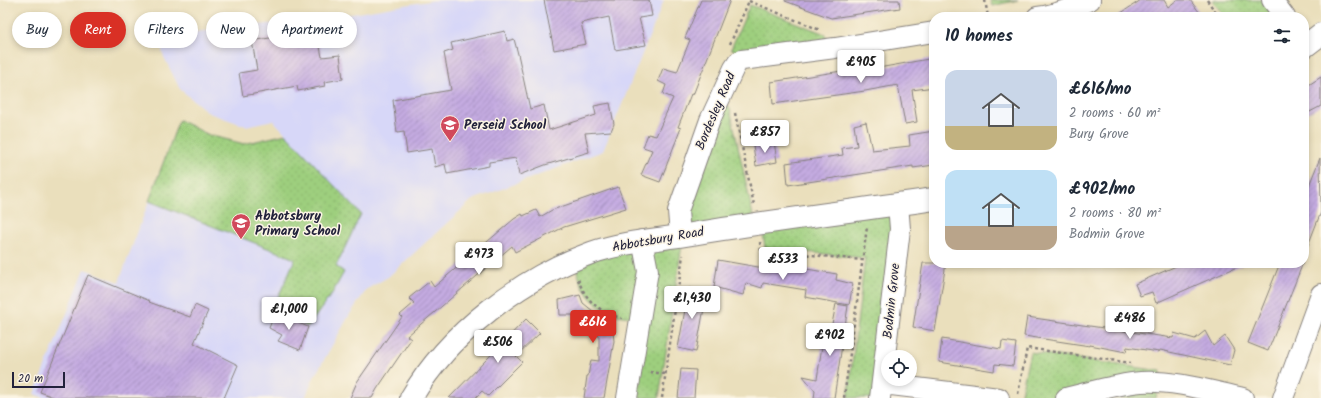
<!DOCTYPE html>
<meta charset="utf-8">
<style>
:root{--surface:#fff;--page:#f6f6f7;--text:#1f2937;--muted:#747a83;--accent:#d93025}
body{margin:0;font-family:Kalam,sans-serif;background:var(--page);color:var(--text);height:100vh;display:flex;flex-direction:column;font-size:15px;white-space:nowrap}
*{box-sizing:border-box;margin:0}
p{font-size:13px;color:var(--muted)}
.icon{flex:none;width:22px;height:22px;fill:none;stroke:currentColor;stroke-width:2;stroke-linecap:round;stroke-linejoin:round}
.map{position:relative;flex:1;overflow:hidden}
.drawer{position:absolute;left:929px;top:12px;width:380px;height:256px;display:flex;flex-direction:column;background:var(--surface);border-radius:16px;box-shadow:0 2px 6px #0003}
.drawer>*{flex:none}
.guide{position:absolute;left:12px;top:12px;width:380px;height:36px;display:flex;gap:8px}
.controls{position:absolute;left:881px;top:350px;display:grid;gap:8px}
.controls a{display:grid;place-items:center;width:36px;height:36px;border-radius:50%;background:var(--surface);box-shadow:0 2px 6px #0003;font-size:20px}
.scale{position:absolute;left:12px;bottom:10px;width:53px;box-sizing:border-box;padding-left:4px;border:2px solid #22223b;border-top:0;font-size:11px;line-height:14px;white-space:nowrap;color:#22223b;-webkit-text-stroke:3px #fcf5e5;paint-order:stroke}
.price{position:absolute;translate:-50% -34px;padding:0 9px;border-radius:4px;background:#fff;color:#222;font-size:13px;line-height:26px;filter:drop-shadow(0 1px 2px #0008)}
.price::after{content:'';position:absolute;left:50%;top:24px;width:12px;height:9px;margin-left:-6px;background:inherit;clip-path:polygon(0 0,100% 0,50% 100%)}
.price.selected{background:var(--accent);color:#fff}
ul{padding:0;list-style:none}
li{display:flex;align-items:center;gap:12px;height:100px;padding:0 16px}
li span{display:grid;place-items:center;flex:none;width:112px;height:80px;border-radius:12px;color:#555}
li>.icon{margin-inline-start:auto}
span .icon{width:48px;height:48px;fill:#fffc;stroke-width:1}
li b{font-size:17px}
h2{display:flex;justify-content:space-between;align-items:center;height:48px;padding:0 16px;font-size:17px}
.pill{padding:0 14px;border-radius:18px;background:var(--surface);box-shadow:0 2px 6px #0003;font-size:14px;line-height:36px}
.pill.selected{background:var(--accent);color:#fff}
.map>svg:first-child{display:block}
.built{fill:#d7d7f8}
.grass{fill:url(#grass-dots);stroke:#60785c}
.building{fill:url(#building-hatch)}
.lines{fill:none;stroke-linecap:round;stroke-linejoin:round}
.street-casing{stroke:#86807c;stroke-width:22}
.secondary-casing{stroke:#86807c;stroke-width:24}
.path{stroke:#86807c;stroke-width:2.5;stroke-dasharray:3 3;stroke-linecap:butt}
.street{stroke:#fff;stroke-width:20}
.secondary{stroke:#fff;stroke-width:22}
.labels{text-anchor:middle;dominant-baseline:central;stroke-width:3;stroke-linejoin:round;paint-order:stroke}
.street-label{font-size:13px;fill:#22223b;stroke:#fcf5e5}
.poi-label{font-size:13px;font-weight:bold;fill:#22223b;stroke:#fcf5e5;text-anchor:start}
</style>
<div class="map">
<svg width="1321" height="398" viewBox="0 0 1321 398">
<defs>
<pattern id="grass-dots" width="8" height="8" patternUnits="userSpaceOnUse"><rect width="8" height="8" fill="#9ecf7e"/><path d="M2 2h.1M6 6h.1" fill="none" stroke="#88b16e" stroke-width="1.8" stroke-linecap="round"/></pattern>
<pattern id="building-hatch" width="6" height="6" patternUnits="userSpaceOnUse"><rect width="6" height="6" fill="#c4abe1"/><path d="M-1 1l2-2M0 6l6-6M5 7l2-2" fill="none" stroke="#9f8bb8"/></pattern>
</defs>
<rect width="100%" height="100%" fill="#fcf5e5"/>
<filter id="ink" filterUnits="userSpaceOnUse"><feTurbulence type="fractalNoise" baseFrequency=".025" numOctaves="2"/><feDisplacementMap in="SourceGraphic" scale="8" xChannelSelector="R" yChannelSelector="G"/><feConvolveMatrix kernelMatrix="1 2 1 2 8 2 1 2 1" color-interpolation-filters="sRGB"/></filter>
<filter id="wash" filterUnits="userSpaceOnUse"><feTurbulence type="fractalNoise" baseFrequency=".012" numOctaves="4" result="noise"/><feDisplacementMap in="SourceGraphic" scale="16" xChannelSelector="R" yChannelSelector="G"/><feGaussianBlur stdDeviation="0.9" result="paint"/><feColorMatrix in="noise" values="0 0 0 0 0 0 0 0 0 0 0 0 0 0 0 0 0 1.4 0 .05"/><feComposite in="paint" operator="in"/></filter>
<g filter="url(#wash)">
<rect width="100%" height="100%" fill="#eadfbc"/>
<path class="built" d="M435,0H664L603,151L472,200L388,277L367,289L350,314L313,379L305,398H44L34,394L85,269L119,282L179,120L209,135L244,144L286,134L273,120L246,126L209,113L180,89L164,57L158,36L334,17Z"/>
<path class="grass" d="M990,0H1018L992,6Z
M1212,0H1267L1280,17H1225Z
M750,5L825,34L829,43L740,52L731,49Z
M724,101L730,109L754,220L684,230L682,212Z
M179,120L209,135L244,144L286,134L361,214L336,266L344,272L333,292L308,327L272,311L295,259L149,201Z
M896,210L877,398H848L865,258L765,248L762,226Z
M683,238L659,398H630L643,319L610,314L592,300L583,288L574,263Z
M1030,352L1161,371L1156,398H1020Z"/>
<g id="blocks">
<path class="building" d="M544,0H649L652,16L639,18L646,45L615,50L609,17L581,23L586,44L554,50Z
M701,0H730L693,95L691,94L678,127L681,128L660,182L641,175L652,150L643,147L648,134L656,136L673,98L663,94L666,85L658,81L663,68L677,72L690,40L685,38Z
M785,0H899L900,8L831,18L785,1Z
M1141,0H1164L1168,7L1177,0H1190L1203,17H1115Z
M316,26L322,57L340,55L343,79L324,82L325,86L298,91L297,86L243,96L239,73L257,70L252,41L281,36L280,32Z
M505,31L507,41L514,39L518,54L530,109L544,105L549,130L596,115L594,106L610,103L614,124L611,131L585,133L589,152L545,165L519,175L516,158L489,162V166L447,174L445,164L435,167L432,149L407,153L404,132L397,133L393,100L451,90L444,53L453,50L451,43Z
M934,58V87L912,90L917,122L905,124L898,85L865,91L773,104L771,82L861,68L862,71Z
M1321,77V106L1304,115V88Z
M866,122L872,150L910,146L909,135L934,131V165L913,168V166L788,185L786,163L843,155L842,148L857,146L854,125Z
M774,141L777,162L756,166L753,145Z
M1320,158L1321,212L1305,253H1304V198Z
M618,187L626,208L564,227L515,252L512,246L407,336L411,339L377,389L372,398H350L357,382L402,317L400,315L414,303L409,298L430,281L434,287L514,219L522,214L523,216L536,210L540,217L552,210Z
M718,260L781,271L782,265L837,274L836,280L853,284L849,305L805,297L806,290L763,283L762,288L746,283L743,295L714,287Z
M923,263H946L935,331L913,327Z
M1183,263H1246L1156,303L1152,292L1140,296L1135,284Z
M1280,263H1303L1268,351L1248,343Z
M88,275L150,301L149,302L190,317L195,305L208,311L194,343L238,365L224,398H56L40,392Z
M689,288L707,292L696,352L678,348Z
M580,295L583,303L604,320L612,322L614,341L604,398H584L587,376H588L591,360L599,361V336L573,315H560L559,300Z
M836,304L848,306L834,398H814L815,391L803,376L817,379L824,333L830,334Z
M275,313L308,327L300,350L278,341L282,335L269,328Z
M1027,317L1173,338L1174,333L1195,339L1205,331L1213,346L1225,336L1234,350L1230,365L1160,350L1159,352L1127,347L1126,352L1090,345V346L1024,336Z
M526,319L540,333L516,356L522,362L488,396L482,391L475,398H449Z
M942,339L1001,349L1002,341L1016,343L1013,366L995,364L994,371L939,362Z
M681,369L696,370L694,398H678Z"/>
</g>
</g>
<g filter="url(#ink)">
<use href="#blocks" fill-opacity="0" stroke="#86807c" stroke-width="1"/>
<g class="lines">
<g class="street-casing">
<path id="street" d="M1272,0L1285,17
M1037,17C1056,15 1073,8 1090,0
M680,235L678,211L710,120L734,68L738,62L742,60L835,48L934,32
M883,384L999,398
M627,398L648,271L642,240
M880,398L900,229L898,204
M1066,398C1091,392 1116,384 1141,382C1175,380 1210,391 1243,398
M1283,398L1321,294"/>
</g>
<g class="secondary-casing">
<path id="secondary" d="M1304,47L1321,34
M411,398C449,333 521,278 591,253C622,242 654,240 686,235C768,221 851,211 934,199"/>
</g>
<path class="path" d="M985,0L988,17
M1207,0L1219,17
M749,1L820,30
M730,44L749,1
M735,113L754,205
M760,242L761,250L862,260
M578,279C585,300 600,313 622,318
M650,372L665,374
M1018,394L1027,348L1131,363
M662,398L683,255
M844,398L867,227"/>
<use href="#street" class="street"/>
<use href="#secondary" class="secondary"/>
</g>
</g>
<defs>
<g id="school-pin" transform="scale(1)"><path d="M0 17L-7.5 6A9.5 9.5 0 1 1 7.5 6Z" fill="#d1495b" stroke="#fcf5e5"/><path d="M0-5L7-2L0 1L-7-2ZM-4 1L0 2.5L4 1V4Q0 6-4 4Z" fill="#fff"/></g>
</defs>
<g fill-rule="evenodd">
<use href="#school-pin" x="450" y="125"/>
<use href="#school-pin" x="241" y="223"/>
</g>
<g class="labels">
<g class="street-label">
<text transform="translate(716 111) rotate(-67)">Bordesley Road</text>
<text transform="translate(658 240) rotate(-10)">Abbotsbury Road</text>
<text transform="translate(892 301) rotate(-84)">Bodmin Grove</text>
</g>
<g class="poi-label">
<text x="464" y="125">Perseid School</text>
<text x="255" y="216">Abbotsbury<tspan x="255" dy="15">Primary School</tspan></text>
</g>
</g>
</svg>
<div class="controls">
<a><svg class="icon" aria-label="locate" viewBox="0 0 24 24"><circle cx="12" cy="12" r="6"/><path d="M12 2v4M12 18v4M2 12h4M18 12h4"/></svg></a>
</div>
<div class="scale">20 m</div>
<b class="price" style="left:861px;top:84px">£905</b>
<b class="price" style="left:765px;top:154px">£857</b>
<b class="price" style="left:479px;top:276px">£973</b>
<b class="price" style="left:783px;top:281px">£533</b>
<b class="price" style="left:692px;top:320px">£1,430</b>
<b class="price" style="left:289px;top:331px">£1,000</b>
<b class="price" style="left:1130px;top:340px">£486</b>
<b class="price selected" style="left:593px;top:344px">£616</b>
<b class="price" style="left:830px;top:357px">£902</b>
<b class="price" style="left:498px;top:364px">£506</b>
<div class="guide">
<a class="pill">Buy</a>
<a class="pill selected">Rent</a>
<a class="pill">Filters</a>
<a class="pill">New</a>
<a class="pill">Apartment</a>
</div>
<section class="drawer">
<h2>10 homes<svg class="icon" aria-label="filters" viewBox="0 0 24 24"><path d="M4 7h16M4 17h16"/><circle cx="9" cy="7" r="2"/><circle cx="15" cy="17" r="2"/></svg></h2>
<ul>
<li><span style="background:linear-gradient(#c9d6e8 70%,#c2b280 0)"><svg class="icon" aria-label="home" viewBox="0 0 24 24"><path d="M3 11l9-7 9 7M6 9v11h12V9"/></svg></span><div><b>£616/mo</b><p>2 rooms · 60 m²</p><p>Bury Grove</p></div></li>
<li><span style="background:linear-gradient(#bfe0f5 70%,#b9a48a 0)"><svg class="icon" aria-label="home" viewBox="0 0 24 24"><path d="M3 11l9-7 9 7M6 9v11h12V9"/></svg></span><div><b>£902/mo</b><p>2 rooms · 80 m²</p><p>Bodmin Grove</p></div></li>
</ul>
</section>
</div>
